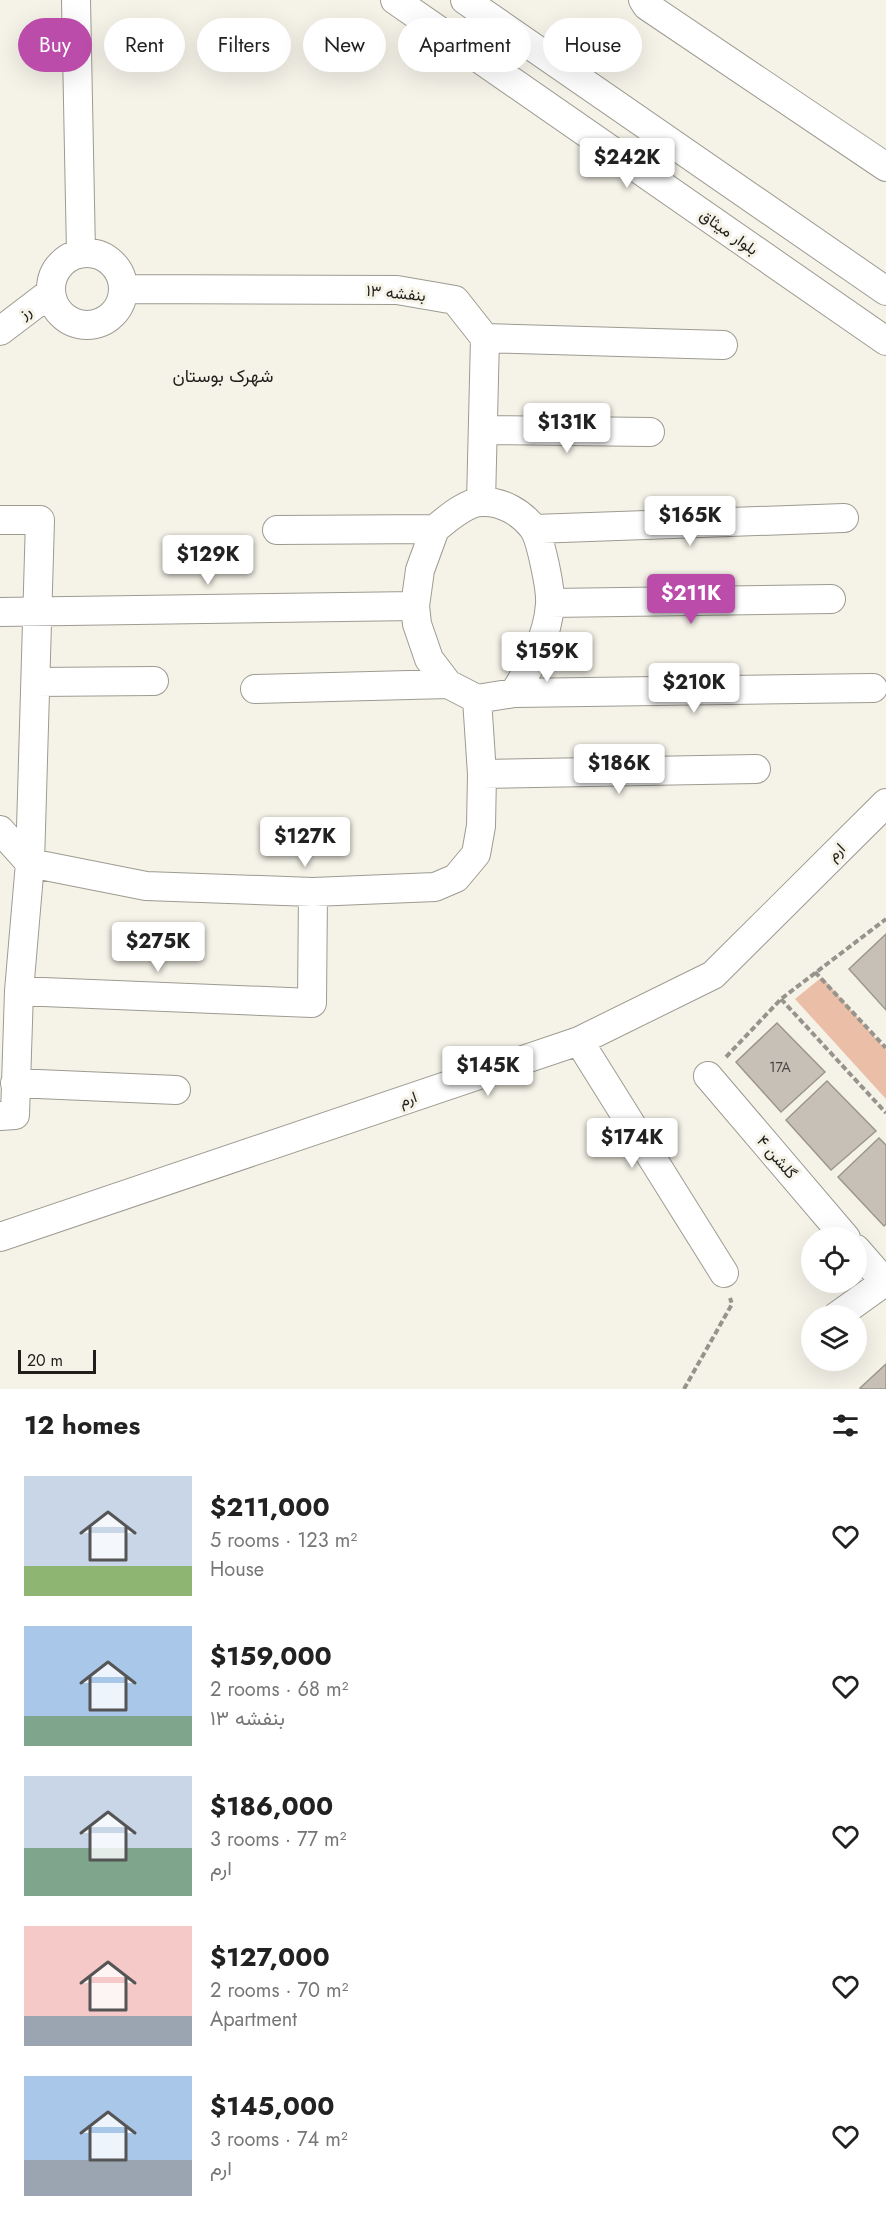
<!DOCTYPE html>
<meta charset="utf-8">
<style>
:root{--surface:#fff;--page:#f2f2f2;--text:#222;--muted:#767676;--accent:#bb4caa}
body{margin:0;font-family:Jost,Vazirmatn,sans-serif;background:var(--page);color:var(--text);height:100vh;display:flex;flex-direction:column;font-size:22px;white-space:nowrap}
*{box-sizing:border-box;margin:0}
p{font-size:20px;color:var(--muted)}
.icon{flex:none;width:33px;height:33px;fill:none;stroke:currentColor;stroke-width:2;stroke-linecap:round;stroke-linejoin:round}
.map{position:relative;height:1389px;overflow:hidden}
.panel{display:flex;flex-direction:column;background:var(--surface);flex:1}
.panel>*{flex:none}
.hud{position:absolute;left:18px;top:18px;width:850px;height:54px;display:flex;gap:12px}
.fabs{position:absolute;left:801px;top:1227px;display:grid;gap:12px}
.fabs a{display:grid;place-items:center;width:66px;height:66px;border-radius:50%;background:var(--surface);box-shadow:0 6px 24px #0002;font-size:30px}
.scale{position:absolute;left:18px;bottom:15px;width:78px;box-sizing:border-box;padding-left:6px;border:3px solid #1f1e1b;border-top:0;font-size:16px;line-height:21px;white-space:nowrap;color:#1f1e1b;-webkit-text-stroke:4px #f5f3e8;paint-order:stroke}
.price{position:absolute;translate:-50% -51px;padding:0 14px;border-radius:6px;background:#fff;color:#222;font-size:20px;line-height:39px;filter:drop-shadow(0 2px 3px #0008)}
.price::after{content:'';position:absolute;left:50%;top:36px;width:18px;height:14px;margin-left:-9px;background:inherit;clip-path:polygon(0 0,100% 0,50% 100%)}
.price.active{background:var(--accent);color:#fff}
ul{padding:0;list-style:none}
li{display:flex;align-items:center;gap:18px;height:150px;padding:0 24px}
li span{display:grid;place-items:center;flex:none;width:168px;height:120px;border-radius:0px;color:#555}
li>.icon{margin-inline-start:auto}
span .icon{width:72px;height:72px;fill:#fffc;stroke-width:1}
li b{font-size:26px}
h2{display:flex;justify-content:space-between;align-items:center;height:72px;padding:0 24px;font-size:26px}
.tag{padding:0 21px;border-radius:27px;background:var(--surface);box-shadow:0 6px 24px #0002;font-size:21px;line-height:54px}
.tag.active{background:var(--accent);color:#fff}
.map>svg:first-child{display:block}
.green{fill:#ebbfa7}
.building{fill:#c7c0b7;stroke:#9c968d;stroke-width:1.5}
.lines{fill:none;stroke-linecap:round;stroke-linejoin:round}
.minor-casing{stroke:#9d9b91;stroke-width:30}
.path{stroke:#96948d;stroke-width:4;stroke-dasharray:6 3;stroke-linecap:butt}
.minor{stroke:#fff;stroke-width:28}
.labels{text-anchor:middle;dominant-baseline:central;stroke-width:6;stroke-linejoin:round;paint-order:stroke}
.number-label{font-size:14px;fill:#494642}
.street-label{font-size:16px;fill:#1f1e1b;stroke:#f5f3e8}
.neighbourhood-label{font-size:18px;fill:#1f1e1b;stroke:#f5f3e8}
</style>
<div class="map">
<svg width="886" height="1389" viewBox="0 0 886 1389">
<rect width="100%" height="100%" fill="#f5f3e8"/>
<path class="green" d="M822,977L886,1050V1099L795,999Z"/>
<path class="building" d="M886,934V1010L849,969Z
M777,1023L825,1072L781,1112L736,1062Z
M827,1081L876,1131L831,1170L786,1120Z
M879,1138L886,1145V1224L884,1226L838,1177Z
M886,1364V1389H862L860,1388Z"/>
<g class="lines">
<g class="minor-casing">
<path id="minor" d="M76,0L81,253
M395,0L886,341
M465,0L886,291
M643,0L647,6L886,167
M51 289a36 36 0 1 1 72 0a36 36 0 1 1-72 0Z
M124,289L397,290L455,300L485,338L481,502
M0,331L50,293
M485,338L723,345
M483,430L650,432
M0,520H40L30,863L19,991L312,1003L313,892
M534,529L844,518
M277,530L435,529C447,519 466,502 482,502C502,501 522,513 533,528C541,539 551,590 550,604C548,637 531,666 514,693L477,699L448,684L429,659L417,624L415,606L420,570L435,529
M550,603L831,599
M0,612L415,606
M36,682L154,681
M255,689L448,684
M514,693L873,688
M482,774L756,769
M0,830L30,863L146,886L313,892L435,887L456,878L476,854L481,826L482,774L477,699
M579,1041L724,1273
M708,1076L846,1238
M15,1083L176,1090
M0,1116L15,1115L19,991
M0,1237L579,1041L713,975L886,803
M856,1249L885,1282
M837,1316L886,1281"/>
</g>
<path class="path" d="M815,972L886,1048
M781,999L886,1113
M726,1057L781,999L886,919
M684,1389L732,1304L730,1298"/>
<use href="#minor" class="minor"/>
</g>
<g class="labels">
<g class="number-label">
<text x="780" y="1067">17A</text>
</g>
<g class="street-label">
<text transform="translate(729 232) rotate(35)">بلوار میثاق</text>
<text transform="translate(396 293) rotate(5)">بنفشه ۱۳</text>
<text transform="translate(25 312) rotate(-37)">رز</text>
<text transform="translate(836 852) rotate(-45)">ارم</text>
<text transform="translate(408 1099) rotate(-19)">ارم</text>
<text transform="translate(777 1157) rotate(49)">گلشن ۴</text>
</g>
<g class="neighbourhood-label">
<text x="223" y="376">شهرک بوستان</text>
</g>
</g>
</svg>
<div class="fabs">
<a><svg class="icon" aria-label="locate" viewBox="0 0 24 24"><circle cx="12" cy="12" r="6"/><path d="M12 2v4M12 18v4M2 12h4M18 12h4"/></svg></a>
<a><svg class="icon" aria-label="layers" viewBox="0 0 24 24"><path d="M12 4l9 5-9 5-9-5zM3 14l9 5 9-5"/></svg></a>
</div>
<div class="scale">20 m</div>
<b class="price" style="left:627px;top:189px">$242K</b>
<b class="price" style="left:567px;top:454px">$131K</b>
<b class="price" style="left:690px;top:547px">$165K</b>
<b class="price" style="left:208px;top:586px">$129K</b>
<b class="price active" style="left:691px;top:625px">$211K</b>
<b class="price" style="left:547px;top:683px">$159K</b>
<b class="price" style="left:694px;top:714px">$210K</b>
<b class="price" style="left:619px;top:795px">$186K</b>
<b class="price" style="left:305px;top:868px">$127K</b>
<b class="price" style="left:158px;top:973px">$275K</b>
<b class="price" style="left:488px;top:1097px">$145K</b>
<b class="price" style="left:632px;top:1169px">$174K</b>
<div class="hud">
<a class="tag active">Buy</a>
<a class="tag">Rent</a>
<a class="tag">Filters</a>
<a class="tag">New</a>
<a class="tag">Apartment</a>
<a class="tag">House</a>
</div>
</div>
<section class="panel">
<h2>12 homes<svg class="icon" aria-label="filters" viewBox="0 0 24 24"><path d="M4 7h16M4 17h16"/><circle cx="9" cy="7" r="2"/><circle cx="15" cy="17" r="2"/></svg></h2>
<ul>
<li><span style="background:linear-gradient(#c9d6e8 75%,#8fb573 0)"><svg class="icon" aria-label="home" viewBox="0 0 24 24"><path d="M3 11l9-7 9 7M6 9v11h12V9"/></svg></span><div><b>$211,000</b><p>5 rooms · 123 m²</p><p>House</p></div><svg class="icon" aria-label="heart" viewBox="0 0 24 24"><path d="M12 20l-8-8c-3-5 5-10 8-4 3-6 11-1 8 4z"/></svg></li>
<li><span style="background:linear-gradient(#a9c7e8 75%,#7fa58c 0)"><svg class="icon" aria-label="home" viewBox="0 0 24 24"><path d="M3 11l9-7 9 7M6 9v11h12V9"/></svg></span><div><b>$159,000</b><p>2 rooms · 68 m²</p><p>بنفشه ۱۳</p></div><svg class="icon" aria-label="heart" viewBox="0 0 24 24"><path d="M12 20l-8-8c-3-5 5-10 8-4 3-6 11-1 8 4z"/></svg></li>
<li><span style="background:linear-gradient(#c9d6e8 60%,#7fa58c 0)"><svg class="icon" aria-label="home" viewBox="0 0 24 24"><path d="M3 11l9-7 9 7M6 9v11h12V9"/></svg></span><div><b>$186,000</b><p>3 rooms · 77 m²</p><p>ارم</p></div><svg class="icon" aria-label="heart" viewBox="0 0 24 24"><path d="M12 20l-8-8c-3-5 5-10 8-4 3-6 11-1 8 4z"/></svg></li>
<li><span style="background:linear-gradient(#f6c9c9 75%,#9aa5b1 0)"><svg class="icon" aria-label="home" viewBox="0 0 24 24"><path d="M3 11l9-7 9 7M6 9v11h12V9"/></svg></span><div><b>$127,000</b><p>2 rooms · 70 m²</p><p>Apartment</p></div><svg class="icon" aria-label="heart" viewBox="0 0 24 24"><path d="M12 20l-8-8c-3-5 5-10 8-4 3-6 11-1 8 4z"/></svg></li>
<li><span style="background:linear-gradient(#a9c7e8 70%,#9aa5b1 0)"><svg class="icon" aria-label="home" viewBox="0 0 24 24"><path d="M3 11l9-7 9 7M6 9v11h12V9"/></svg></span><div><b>$145,000</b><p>3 rooms · 74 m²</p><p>ارم</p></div><svg class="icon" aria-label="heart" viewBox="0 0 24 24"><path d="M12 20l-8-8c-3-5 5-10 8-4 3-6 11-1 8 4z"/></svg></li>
</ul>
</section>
